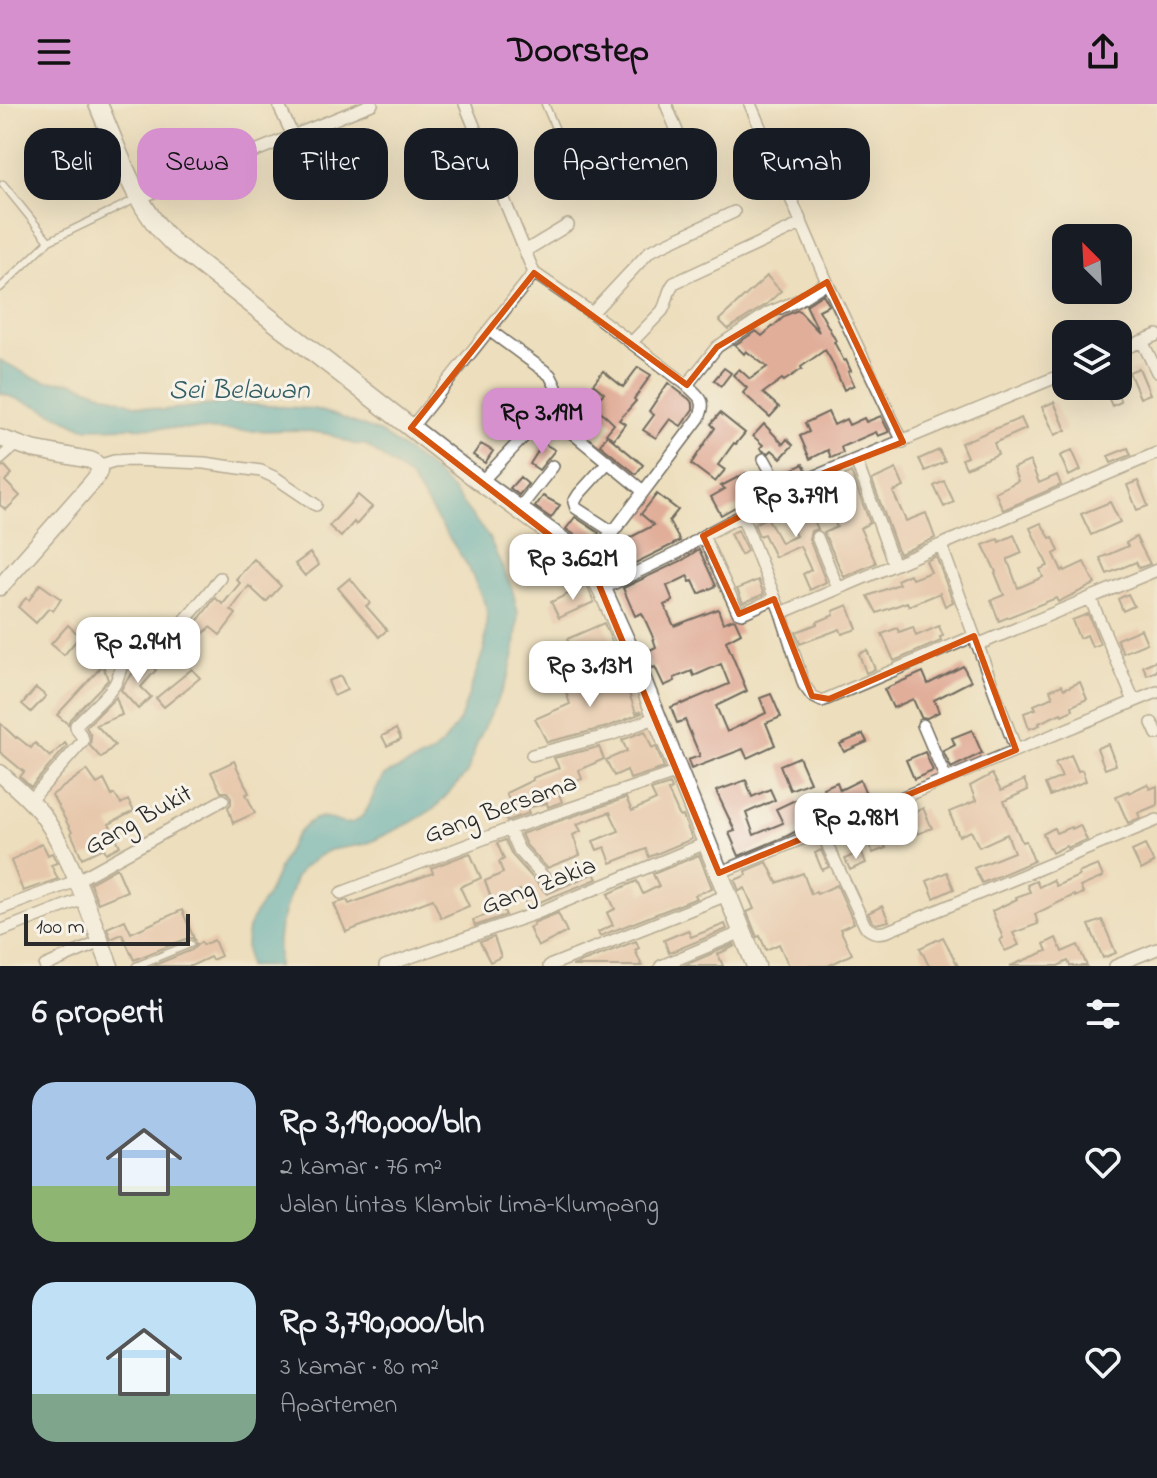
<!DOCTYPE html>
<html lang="id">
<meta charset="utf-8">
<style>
:root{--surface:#171b24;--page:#20242c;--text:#f1f3f6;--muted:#9ea1a6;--accent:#d690ce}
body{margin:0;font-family:"Indie Flower",sans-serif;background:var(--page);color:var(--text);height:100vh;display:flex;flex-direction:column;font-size:30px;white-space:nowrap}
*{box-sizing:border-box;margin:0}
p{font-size:26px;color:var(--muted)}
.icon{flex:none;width:44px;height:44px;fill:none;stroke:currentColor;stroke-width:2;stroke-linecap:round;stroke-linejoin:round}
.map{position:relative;height:862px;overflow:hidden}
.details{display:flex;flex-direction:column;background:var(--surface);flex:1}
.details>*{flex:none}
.banner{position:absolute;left:24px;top:24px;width:1110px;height:72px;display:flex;gap:16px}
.needle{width:52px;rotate:336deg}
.controls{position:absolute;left:1052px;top:120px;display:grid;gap:16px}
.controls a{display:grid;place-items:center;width:80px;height:80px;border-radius:16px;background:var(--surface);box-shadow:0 8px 32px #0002;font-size:40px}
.scale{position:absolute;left:24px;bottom:20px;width:166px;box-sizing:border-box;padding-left:8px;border:4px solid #2b2b2b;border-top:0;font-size:22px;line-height:28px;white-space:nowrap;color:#2b2b2b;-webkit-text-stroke:6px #f7f3e8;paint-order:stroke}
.price{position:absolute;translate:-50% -68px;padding:0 18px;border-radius:16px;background:#fff;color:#222;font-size:26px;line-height:52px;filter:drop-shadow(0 2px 4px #0008)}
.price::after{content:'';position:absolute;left:50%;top:48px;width:24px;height:18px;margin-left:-12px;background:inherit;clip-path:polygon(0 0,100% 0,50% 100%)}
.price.selected{background:var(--accent);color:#111}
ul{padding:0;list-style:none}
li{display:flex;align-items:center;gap:24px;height:200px;padding:0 32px}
li span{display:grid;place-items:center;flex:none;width:224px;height:160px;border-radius:24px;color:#555}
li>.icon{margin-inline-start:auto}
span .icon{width:96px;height:96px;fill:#fffc;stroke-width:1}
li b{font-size:34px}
h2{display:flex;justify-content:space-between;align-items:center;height:96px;padding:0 32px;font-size:34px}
.chip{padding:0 28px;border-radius:24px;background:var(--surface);box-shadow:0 8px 32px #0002;font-size:28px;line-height:72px}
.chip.selected{background:var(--accent);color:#111}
header{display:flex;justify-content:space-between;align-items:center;height:104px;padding:0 32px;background:var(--accent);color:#111;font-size:36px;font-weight:700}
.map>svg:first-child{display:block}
.water{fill:#3ca9bc;stroke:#346a74;stroke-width:2}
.building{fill:#e1ae9a}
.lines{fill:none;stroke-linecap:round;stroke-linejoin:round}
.lane-casing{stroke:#6f6a5e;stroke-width:9}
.street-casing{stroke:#6f6a5e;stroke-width:14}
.secondary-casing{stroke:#6f6a5e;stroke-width:19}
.primary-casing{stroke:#6f6a5e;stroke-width:21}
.lane{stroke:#fff;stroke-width:6}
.street{stroke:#fff;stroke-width:11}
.secondary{stroke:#fff;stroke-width:16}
.primary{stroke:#fff;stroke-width:18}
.marked{fill:none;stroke:#d5540f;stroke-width:6;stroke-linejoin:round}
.labels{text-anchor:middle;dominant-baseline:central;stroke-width:6;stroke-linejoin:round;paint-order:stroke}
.street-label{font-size:26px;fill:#2b2b2b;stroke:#f7f3e8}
.water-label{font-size:28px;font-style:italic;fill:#325d65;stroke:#f7f3e8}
</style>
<header><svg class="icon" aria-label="menu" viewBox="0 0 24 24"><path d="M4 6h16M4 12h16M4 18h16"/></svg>Doorstep<svg class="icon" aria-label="share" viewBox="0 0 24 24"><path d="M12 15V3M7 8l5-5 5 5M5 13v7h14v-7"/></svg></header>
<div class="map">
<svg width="1157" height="862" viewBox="0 0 1157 862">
<rect width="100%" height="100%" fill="#f7f3e8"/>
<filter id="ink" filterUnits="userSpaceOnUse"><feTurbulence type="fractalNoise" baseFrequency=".0125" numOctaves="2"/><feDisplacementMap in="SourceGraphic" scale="16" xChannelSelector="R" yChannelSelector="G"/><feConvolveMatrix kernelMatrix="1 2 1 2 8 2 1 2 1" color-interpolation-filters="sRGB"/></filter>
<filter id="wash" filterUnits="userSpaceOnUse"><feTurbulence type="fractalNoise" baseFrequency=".006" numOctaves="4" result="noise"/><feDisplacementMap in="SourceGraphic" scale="32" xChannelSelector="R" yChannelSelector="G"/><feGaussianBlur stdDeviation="1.8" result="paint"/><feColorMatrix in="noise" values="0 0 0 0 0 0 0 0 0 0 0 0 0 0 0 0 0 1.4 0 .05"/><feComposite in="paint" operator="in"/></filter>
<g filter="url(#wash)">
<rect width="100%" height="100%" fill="#eddfbd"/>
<path class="water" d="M0,256L32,273L46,277L72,278L135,301L162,306L230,299L314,305L337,312L381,329L426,361L453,387L489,434L512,484L518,509L515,546L508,574L477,639L467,669L435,704L410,719L366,740L330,746L320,751L303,764L295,775L280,821L278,835V862H248C246,850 245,837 248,825C251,813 260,803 266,793C279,770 289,727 315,715C329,708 341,726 356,717C372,708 373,683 385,671L431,650L445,637L460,616L485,542L487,505L469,464L410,374L366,341L353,340L328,330L299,326L246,327L133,323L84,324L40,303L0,289Z"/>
<g id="blocks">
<path class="building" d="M767,172L781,187L767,200L728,225L719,216Z
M823,190L829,201L819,206L836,237L834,238L844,257L846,256L851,267L848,268L854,281L844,286L831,256L825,246L801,263L802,265L784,277L782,275L763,289L779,303L770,313L743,289L747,284L733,271L739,265L750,275L767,263L746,247L744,250L735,241L756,227L762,232L786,211L798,206L819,228L806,201Z
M638,263L651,271L634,295L636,297L619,316L625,320L614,335L606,330L614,320L593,300L604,289L593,280L603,267L623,283Z
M724,264L731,269L721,282L714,276Z
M1139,264L1150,290L1140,294L1129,268Z
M668,279L689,295L693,300V305L681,322L670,315L656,334L643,326L654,311L649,307Z
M1103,282H1114L1121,298L1112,302Z
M1054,298L1066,326L1055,331L1042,303Z
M828,308L834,321L846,315L849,321L864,314L866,318L881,312L889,328L878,332L876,328L841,343L843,349L831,354L828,346L810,355L800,332L809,328L805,319Z
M720,309L745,329L736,340L734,339L718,361L725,366L715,378L691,360L715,324L711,320Z
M1021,314L1026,325L994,339L998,350L966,364L962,355L967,353L961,339Z
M764,320L783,340L787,335L793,341L781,354L772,346L769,349L763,347L760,344L763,341L753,332Z
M607,331L643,361L636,370L600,341Z
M543,339L555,346L539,366L530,360Z
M481,340L493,347L485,359L473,351Z
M1128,344L1131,351L1111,359L1108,352Z
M939,346L945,358L925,367L919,355Z
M1072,346L1081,366L1069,372L1060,352Z
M1030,357L1039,379L1057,371L1061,381L1003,406L995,388L1018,377L1013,364Z
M803,360L807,367L787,378L784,370Z
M5,362L12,370L5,377L20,392L6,406L0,401V363Z
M896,365L904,383L893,388L906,417L926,409L935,434L899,450L872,376Z
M851,368L870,419L860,424L876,459L844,473L824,429L837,423L821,392L847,380L844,372Z
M746,369L753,382L747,387L760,381L763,387L758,390L759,393L747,399L746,397L721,411L711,393L725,385L721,382Z
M520,373L528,380L519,391L510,384Z
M944,377L954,398L944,403L934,382Z
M1138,377L1148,402L1137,406L1127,381Z
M657,390L678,406L669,417L680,437L615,469L611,460L604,463L600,454L616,447L614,442L654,421L641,410Z
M358,391L372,403L356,421L354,418L341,433L329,422Z
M543,392L560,401L551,414L535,403Z
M804,395L818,425L811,427L809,435L826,478L810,486L803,470L811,466L800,442L775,453L764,430L759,432L754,420L767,413L781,439L796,432L782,404L792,398L793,401Z
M1110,398L1120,418L1091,431L1081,410Z
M575,413L599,429L588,440L566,425Z
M1041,419L1050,434L1053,433L1059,447L1054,450L1062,467L1064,465L1065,467L1084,458L1095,480L1058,498L1056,494L999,517L991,496L1004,491L995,469L996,468L983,441L998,435L999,438L1014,431L1022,449L1008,455V457L1018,484L1043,473L1040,465L1048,462L1030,424Z
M738,426L747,447L741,451L730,430Z
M1136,433L1150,460L1139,464L1136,458L1107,470L1100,454L1128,442L1126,439Z
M699,445L716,482L699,490L693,477L690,478L688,472L667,482L673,497L664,501L674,522L718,505L723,519L733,515L735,516L741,529L726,537L747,587L716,602L727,628L766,609L760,594L771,590L781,613L766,619L775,641L747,654L743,645L691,665L688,656L700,652L685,616L677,619L671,603L682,599V600L729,580L721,560L694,572L692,567L674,574L675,577L664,582L655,563L652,564L644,549L656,543L652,531L642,509L635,512L623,484L683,456Z
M310,449L319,461L305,472L295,460Z
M936,452L953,498L945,502L940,489L909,502L907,498L877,509L868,492L899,480L897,476L910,470L912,475L931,468L926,457Z
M254,455L281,482L266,498L249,482L231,506L236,510L220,531L210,523L197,536L201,541L186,554L172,542L199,515L215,494L223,500L240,479L236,475Z
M350,474L370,499L366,502L387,526L379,533L338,484Z
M758,476L764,490L743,499L737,485Z
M40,480L61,495L53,507L49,504L36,519L18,503L26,494L29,496Z
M587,481L594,498L559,514L551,498Z
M1128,490L1134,502L1123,507L1118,495Z
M848,501L857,525L842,530L840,525L800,540L796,528L817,520V518L834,511L833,507Z
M1088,510L1100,540L1092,543L1087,531L1079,534L1072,516Z
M604,519L617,549L584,563L577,547L573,548L567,535Z
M68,521L80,532L64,551L51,540Z
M939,522L943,532L940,533L941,537L894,557L882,530L897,524L899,528L913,523L916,532Z
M1141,525L1147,539L1123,549L1117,535Z
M867,546L875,565L866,569L859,550Z
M144,556L156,566L141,583L151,593L138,605L121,586L126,577Z
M1157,556V567L1147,571L1143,562Z
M103,561L108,576L70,615L68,620L57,611Z
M963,562L971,577L934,596L939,608L927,614L921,613L913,595L893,604L884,585L923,568L928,580Z
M192,565L200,574L164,603L156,594Z
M627,570L631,582L627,584L636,609L641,607L642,609L607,623L547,638L535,615L570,600L565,585L588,578V581L609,573V575Z
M341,572L347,586L334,592L328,577Z
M1080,578L1087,595L1072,602L1073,606L1062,611L1061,609L1039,619L1040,621L1029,625L1024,609L1036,605L1034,601L1053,593L1050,586L1062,581L1064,585Z
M36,584L46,592L31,608L22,600Z
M116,593L122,611L96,621L115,641L101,654L90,642L91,632L86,623Z
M0,619L16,634L17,633L31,644L35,639L50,653L65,639L67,642L31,683L20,673L24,668L0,648Z
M396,625L401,635L387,642L382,632Z
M972,626L982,649L951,664L943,647L955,641L952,634Z
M645,627L652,644L656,642L664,664L630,675L627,666L614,672L606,656L627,647L622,636Z
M863,630L867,638L844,648L840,640Z
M1108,640L1116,661L1105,665L1097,644Z
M599,643L604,655L579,666L582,675L556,682L562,698L548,703L547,699L527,704L529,709L507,717L506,714L515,709L506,689L533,676L532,674L559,664L554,654Z
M925,648L933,667L914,675L906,656Z
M1071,651L1078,667L1082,666L1086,677L1050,692L1045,680L1062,673L1055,659Z
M799,653L810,678L790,686L780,661Z
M234,657L249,689L246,690L255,709L233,719L228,703L231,700V693L227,688H221L211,668Z
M87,666L97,680L104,676L112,692L114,690L121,700L128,696L134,707L109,720L120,742L106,749L104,744L82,754L71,729L72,728L52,691Z
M992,670L1001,687L1024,676L1028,686L1004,697L1022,738L1026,737L1034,757L982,779L974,764L1014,748L1007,730L979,743L971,727L959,732L949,708L976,697L970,682Z
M746,676L752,693L770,685L775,696L746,709L754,731L783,719L776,705L797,695L810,720L787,732L739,752L729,729L735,727L716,687Z
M860,676L868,694L836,712L823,684L837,678L840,686Z
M670,680L672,685L668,687L680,713L683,712L692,735L649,753L646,745L611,759L605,743L597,746L593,737L619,727L610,708L577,720L581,727L573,731L580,751L547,764L526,741L521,730L626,694L632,707L656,696L651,686Z
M1147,680L1150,685L1157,682V701L1138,709L1140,714L1128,719L1116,692L1128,687L1129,689Z
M923,704L932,724L918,730L915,721L899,729L894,719Z
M1080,721L1087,736L1067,744L1066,742L1052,749L1043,730L1054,724L1056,729L1071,723L1072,725Z
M880,731L886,744L873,749L867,736Z
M505,736L512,751L547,790L594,769L597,775L527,803L520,786L493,799L485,777L503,769L499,758L504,755L497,739Z
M42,739L48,751L52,749L57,759L51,761L58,775L23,787L11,757Z
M1145,741L1154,759L1141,766L1132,747Z
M821,746L829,763L822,766L815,749Z
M861,747L866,759L850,766L845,755Z
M470,749L481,774L460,783L469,802L441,814L433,795L346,828L334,800L347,796L349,800L433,769L431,764Z
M699,751L712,784L695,791L697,794L600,832L598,828L613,821L607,809L615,805L608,790L637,777L643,790L659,782L653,770Z
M767,758L777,779L803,769L811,790L816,787L817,790L837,781L854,819L840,825L852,850L828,862H789L779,840L766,846L760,832L757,833L747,808L754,805L745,784L739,787L735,776L747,771L746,767Z
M1098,761L1103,773L1080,783L1083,789L1075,793L1074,791L1035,810L1038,820L1013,829L1019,841L1005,847L1000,836L1003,834L992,807L1017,795L1016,793L1030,788L1027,781L1036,777L1039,783L1053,776L1056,782L1079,772L1078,769Z
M117,764L127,787L98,799L90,779Z
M947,768L954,785L934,794L927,777Z
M882,802L889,817L876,820L872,817L868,809Z
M503,805L506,811L475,822L473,816Z
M182,806L195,837L192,834H188L134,856L122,830L111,835L107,824L125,816L131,829Z
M558,809L567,828L538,843L529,824L534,821L533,819Z
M1102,816L1116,849L1103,854L1089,821Z
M725,820L727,825L669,849L664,836L688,826L691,833Z
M494,833L501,853L490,858L480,838Z
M943,833L958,862H929L920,844Z
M1056,834L1062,848L1078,841L1087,862H1070L1068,857L1058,862H1010L1047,847L1044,840Z
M214,836L221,852L212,856L210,853L191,862H152L192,846L196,842L195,838L197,841L201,838L203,841Z
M636,837L639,844L635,846L642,862H572Z
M734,840L735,842L718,850L723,862H683Z"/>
</g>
</g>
<g filter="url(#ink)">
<use href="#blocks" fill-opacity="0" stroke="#6f6a5e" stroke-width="2"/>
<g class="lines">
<g class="lane-casing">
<path id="lane" d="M545,0L561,38
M3,80L49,137
M0,184L49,137L136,95
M136,862L190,840"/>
</g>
<g class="street-casing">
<path id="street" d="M278,0L293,32
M465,0L534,169L592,209L687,281C700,294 707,296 699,314L613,428L586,454
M666,0L693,67
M750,0L827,178L903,338
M302,28L324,75
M139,94L372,0
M525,147L568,121
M592,209L650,147L734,108
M1142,237L1157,268
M631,239L662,207C668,198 667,187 674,179L801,120
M1118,247L1157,231
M687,281L717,243L768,209L797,197L827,178
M547,308L643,387
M411,324L534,169
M0,355L17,340
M764,355L783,389
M856,356L894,461
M608,358L579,390L574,398L576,404L613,428
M98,362L114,357L130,356L204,359L261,367L276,374L316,401
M481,378L547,308L557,289L556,283L550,271L489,226
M519,405L553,362
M742,412L781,509L804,581L812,592L822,597L974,532
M703,432L738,508L742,509L774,495
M817,433L838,484
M941,441L1016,646
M602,485L679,448L703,432L816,372L1066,269
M1090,494L1134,597
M781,509L1157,349
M977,541L1157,466
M1152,619L1157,630
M923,621L946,675
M532,651L610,631L657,613
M30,697L83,637C84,631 75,627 76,621C87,609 107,593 115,580C120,571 119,562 128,553C137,544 150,543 161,537C181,525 205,492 220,474
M509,725L519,746L550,780
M821,727L865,822C872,829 878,830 888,827L1157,716
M719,769L1157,588
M341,789L509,725L678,668
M0,805L76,777L223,696
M0,827L83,795
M45,862L100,838
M385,862L537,809L706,739
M549,862L727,791
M661,862L742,828
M1115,862L1157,845"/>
</g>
<g class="secondary-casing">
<path id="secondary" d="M0,334L32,345L90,356C108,363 95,375 87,384L0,483
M0,669C15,683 32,696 44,713C73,756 91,814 110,862"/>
</g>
<g class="primary-casing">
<path id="primary" d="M98,0C119,48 134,102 173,139L481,378L586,454L602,485L634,556L756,862"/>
</g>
<use href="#lane" class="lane"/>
<use href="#street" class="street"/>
<use href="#secondary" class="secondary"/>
<use href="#primary" class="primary"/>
</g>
</g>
<path d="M0 0H1157V862H0ZM534,169L687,281L717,243L827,178L903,338L816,372L703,432L739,510L774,495L812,592L829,595L974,532L1016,646L719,769L592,464L411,324Z" fill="#eddfbd" fill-opacity=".55" fill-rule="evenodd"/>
<path class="marked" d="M534,169L687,281L717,243L827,178L903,338L816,372L703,432L739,510L774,495L812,592L829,595L974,532L1016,646L719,769L592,464L411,324Z"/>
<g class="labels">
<g class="street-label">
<text transform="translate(501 706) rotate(-20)">Gang Bersama</text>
<text transform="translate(139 717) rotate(-29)">Gang Bukit</text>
<text transform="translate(539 783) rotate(-21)">Gang Zakia</text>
</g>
<g class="water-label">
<text x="239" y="287">Sei Belawan</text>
</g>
</g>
</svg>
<div class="controls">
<a><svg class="needle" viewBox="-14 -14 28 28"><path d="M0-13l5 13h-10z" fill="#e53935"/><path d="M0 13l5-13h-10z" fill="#9ea1a6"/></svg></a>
<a><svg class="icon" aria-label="layers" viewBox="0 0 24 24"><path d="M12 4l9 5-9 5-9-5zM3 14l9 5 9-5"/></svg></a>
</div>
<div class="scale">100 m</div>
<b class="price selected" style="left:542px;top:352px">Rp 3.19M</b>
<b class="price" style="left:796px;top:435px">Rp 3.79M</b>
<b class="price" style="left:573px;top:498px">Rp 3.62M</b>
<b class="price" style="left:138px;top:581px">Rp 2.94M</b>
<b class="price" style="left:590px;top:605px">Rp 3.13M</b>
<b class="price" style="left:856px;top:757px">Rp 2.98M</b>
<div class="banner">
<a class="chip">Beli</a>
<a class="chip selected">Sewa</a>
<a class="chip">Filter</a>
<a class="chip">Baru</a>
<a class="chip">Apartemen</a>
<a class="chip">Rumah</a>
</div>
</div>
<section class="details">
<h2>6 properti<svg class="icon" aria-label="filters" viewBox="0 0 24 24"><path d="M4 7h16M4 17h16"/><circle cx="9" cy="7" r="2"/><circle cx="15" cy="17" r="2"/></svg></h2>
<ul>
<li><span style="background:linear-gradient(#a9c7e8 65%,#8fb573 0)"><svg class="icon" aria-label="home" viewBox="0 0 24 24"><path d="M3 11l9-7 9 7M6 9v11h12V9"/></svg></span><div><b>Rp 3,190,000/bln</b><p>2 kamar · 76 m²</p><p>Jalan Lintas Klambir Lima–Klumpang</p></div><svg class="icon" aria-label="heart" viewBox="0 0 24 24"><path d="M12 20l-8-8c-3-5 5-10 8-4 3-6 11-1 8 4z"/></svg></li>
<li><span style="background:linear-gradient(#bfe0f5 70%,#7fa58c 0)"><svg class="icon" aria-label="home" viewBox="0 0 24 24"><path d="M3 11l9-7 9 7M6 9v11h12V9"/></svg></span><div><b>Rp 3,790,000/bln</b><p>3 kamar · 80 m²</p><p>Apartemen</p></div><svg class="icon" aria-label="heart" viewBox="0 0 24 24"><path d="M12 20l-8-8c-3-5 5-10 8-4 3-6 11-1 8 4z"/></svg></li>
</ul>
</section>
